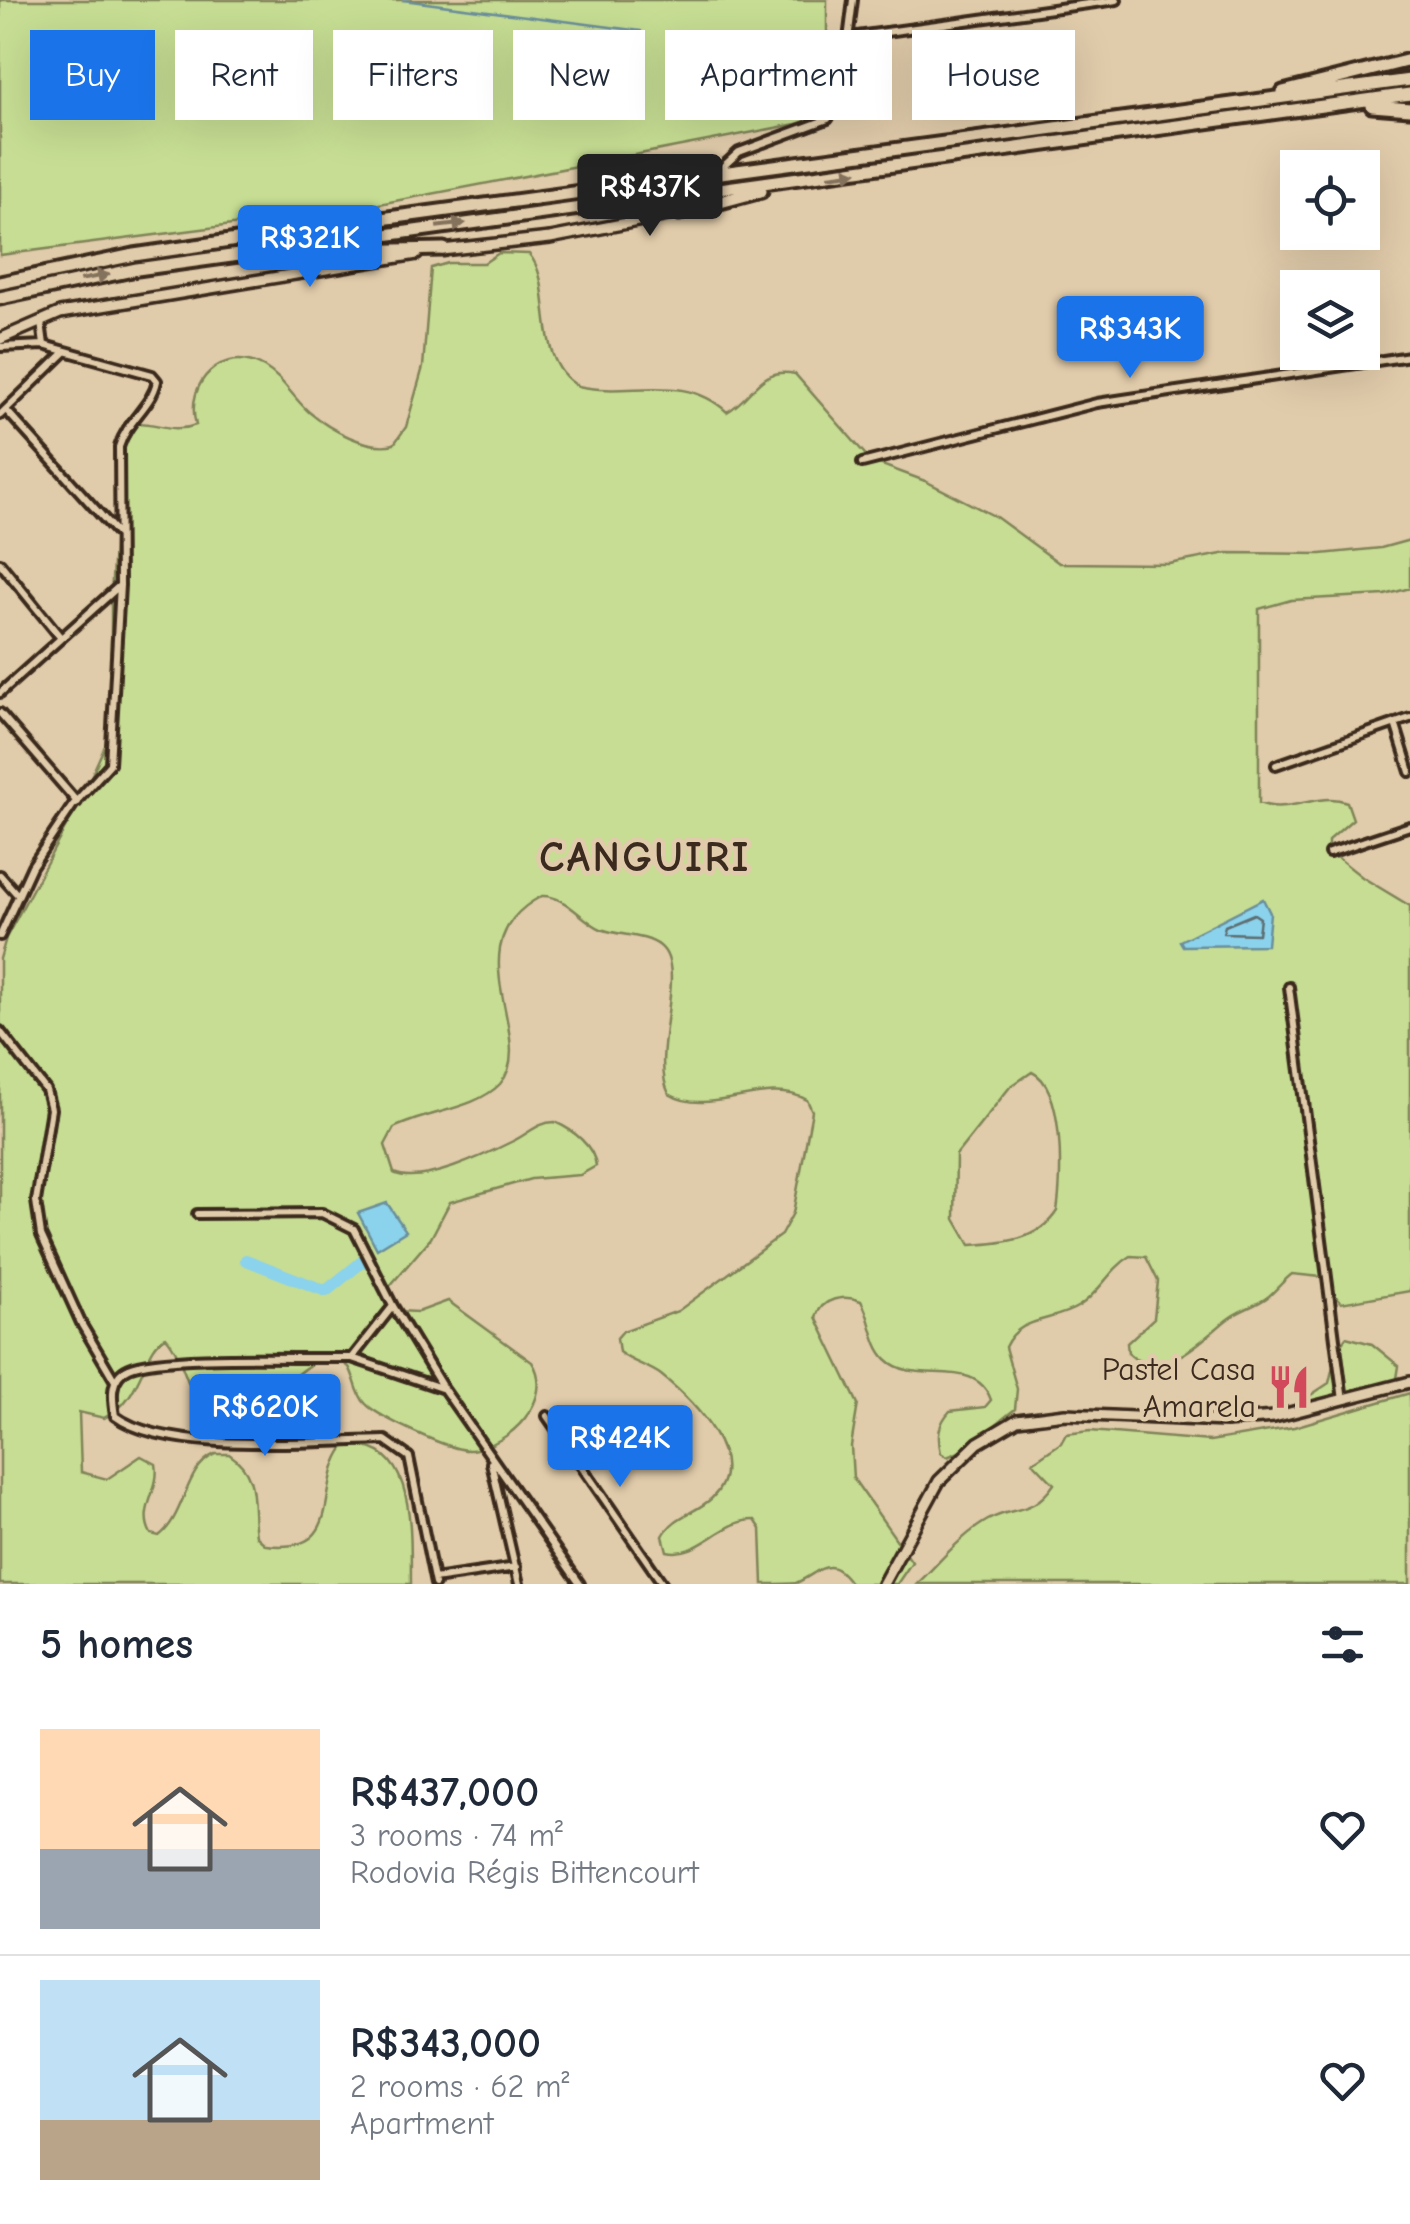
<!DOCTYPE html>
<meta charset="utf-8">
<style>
:root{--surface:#fff;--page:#f6f6f7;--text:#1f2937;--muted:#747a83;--line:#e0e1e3;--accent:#1a73e8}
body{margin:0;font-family:"Comic Neue",sans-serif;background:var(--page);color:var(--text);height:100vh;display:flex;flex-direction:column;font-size:38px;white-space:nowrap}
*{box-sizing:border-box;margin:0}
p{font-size:32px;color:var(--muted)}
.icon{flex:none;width:55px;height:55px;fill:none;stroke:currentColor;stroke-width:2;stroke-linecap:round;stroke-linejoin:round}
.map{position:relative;height:1584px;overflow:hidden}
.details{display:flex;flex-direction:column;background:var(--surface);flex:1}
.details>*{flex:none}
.banner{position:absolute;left:30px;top:30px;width:1350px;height:90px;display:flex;gap:20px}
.buttons{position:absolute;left:1280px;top:150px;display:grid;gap:20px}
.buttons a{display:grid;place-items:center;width:100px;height:100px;border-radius:0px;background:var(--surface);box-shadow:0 10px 40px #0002;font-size:50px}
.price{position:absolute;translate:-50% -85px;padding:0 22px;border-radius:10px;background:var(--accent);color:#fff;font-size:32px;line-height:65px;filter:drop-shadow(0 2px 5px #0008)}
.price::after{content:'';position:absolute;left:50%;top:60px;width:30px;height:22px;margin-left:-15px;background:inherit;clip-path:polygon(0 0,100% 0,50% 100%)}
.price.current{background:#222;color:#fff}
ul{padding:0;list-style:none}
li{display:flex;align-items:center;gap:30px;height:250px;padding:0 40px}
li+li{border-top:2px solid var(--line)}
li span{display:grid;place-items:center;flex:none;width:280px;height:200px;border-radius:0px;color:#555}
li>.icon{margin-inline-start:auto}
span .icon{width:120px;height:120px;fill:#fffc;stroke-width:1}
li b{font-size:42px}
h2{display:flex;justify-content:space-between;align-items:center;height:120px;padding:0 40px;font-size:42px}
.tag{padding:0 35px;border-radius:0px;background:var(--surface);box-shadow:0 10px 40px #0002;font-size:35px;line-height:90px}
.tag.current{background:var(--accent);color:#fff}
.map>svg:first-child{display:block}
.green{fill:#c6dd93;stroke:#808458;stroke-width:2.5;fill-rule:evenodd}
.water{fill:#8bd2ec;stroke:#6b8f9a;stroke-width:2.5}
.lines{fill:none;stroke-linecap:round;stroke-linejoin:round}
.shore{stroke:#5b6d70;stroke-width:2.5}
.stream{stroke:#6b8f9a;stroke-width:2.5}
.river{stroke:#8bd2ec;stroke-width:12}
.street-casing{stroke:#3b2a1e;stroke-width:14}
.secondary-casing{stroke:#3b2a1e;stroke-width:16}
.highway-casing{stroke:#3b2a1e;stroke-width:19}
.street{stroke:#e0cbaa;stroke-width:6}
.secondary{stroke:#e0cbaa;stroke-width:9}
.highway{stroke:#e0cbaa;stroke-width:11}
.oneway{fill:#85725d}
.labels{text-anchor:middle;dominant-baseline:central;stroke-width:9;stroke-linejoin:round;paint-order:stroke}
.poi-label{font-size:32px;fill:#3b2a1e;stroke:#e0cbaa;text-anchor:end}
.district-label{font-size:42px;font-weight:bold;letter-spacing:2.5px;fill:#3b2a1e;stroke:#e0cbaa}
</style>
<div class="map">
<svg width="1410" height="1584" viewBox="0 0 1410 1584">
<rect width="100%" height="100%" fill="#e0cbaa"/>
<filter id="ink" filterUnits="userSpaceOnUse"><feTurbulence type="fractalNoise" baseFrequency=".01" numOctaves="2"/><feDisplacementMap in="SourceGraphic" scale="20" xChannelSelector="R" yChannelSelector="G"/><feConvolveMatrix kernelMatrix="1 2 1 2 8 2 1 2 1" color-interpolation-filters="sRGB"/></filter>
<g filter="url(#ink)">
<path class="green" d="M0,0H827V102L814,119L796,124L348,210L0,255Z
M499,253L529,254C556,285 531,359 578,386C631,398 682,371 727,412C754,397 759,366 795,374L871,461L925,481L996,517L1059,563L1169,564L1227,553L1321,554L1381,548L1410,540V588L1385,595L1291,600L1259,609V803C1289,815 1317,791 1347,802L1353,819L1328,841V850L1362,877L1410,906V1291L1341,1303L1321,1277L1292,1274C1283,1281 1277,1289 1269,1296C1257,1306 1241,1309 1228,1319C1202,1339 1161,1385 1128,1353L1127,1343L1154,1318L1158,1281L1146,1257L1131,1256C1109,1269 1100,1293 1079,1306C1052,1323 1020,1315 1005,1347L1017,1389L1015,1409L964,1450L947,1457L941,1453C937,1436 938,1424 950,1411L985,1407L991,1400C975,1354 915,1388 886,1359C871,1344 872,1319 861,1301C844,1294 822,1298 816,1317L858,1404L851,1446L853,1478L912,1562L897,1584H851C829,1552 820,1573 796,1583C789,1584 772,1584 763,1584L761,1529L755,1520C722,1519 698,1559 667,1551L663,1536C674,1515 695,1514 712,1498C752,1459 692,1400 661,1375C648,1365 632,1363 619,1352L617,1338L623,1331L678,1311L781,1235L793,1213L812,1111L807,1100C766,1076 709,1119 669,1094C649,1055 689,969 660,946C645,934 619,936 601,929C581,920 565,895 542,896C450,943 540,1040 500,1084C476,1109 425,1112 394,1128L385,1145L394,1173C422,1186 487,1154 513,1141C528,1134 538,1122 555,1122C573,1130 594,1146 596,1166L580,1175L531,1179L450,1202L431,1238L389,1287V1298L399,1311L418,1312L448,1301L532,1362C556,1399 509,1446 471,1450C453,1452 377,1417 365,1403C356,1394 356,1379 349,1367C308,1337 279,1406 245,1417C188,1435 191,1364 166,1337C143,1346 143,1401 104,1418L79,1412L81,1472L107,1479L141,1456L156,1464C161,1490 137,1509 151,1534L159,1536C186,1515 184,1468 215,1454H229C261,1475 251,1505 256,1536L266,1545C347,1555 314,1487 344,1447C419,1436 410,1538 411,1584H0V959L6,938L81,799L111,732V596L120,442L134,423C159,422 172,434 196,425C184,382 223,344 264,367C283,378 293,398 309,412C329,429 368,451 394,444L406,427L423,367L431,268L448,263H484ZM1032,1072C1065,1087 1062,1180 1057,1211C1038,1241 1003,1243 970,1245L955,1219L956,1155L1010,1087Z
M1346,1337L1372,1344L1399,1366L1396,1385L1410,1388L1285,1412L1329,1383L1337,1349Z
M1410,1393V1584H917C939,1563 961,1535 988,1520C1015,1505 1032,1516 1054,1484L1033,1462L1061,1443L1066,1434L1090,1431L1210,1441L1294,1427Z"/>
<path class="water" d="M1263,899L1270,913L1267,945L1183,946L1180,941Z
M387,1203L406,1231L377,1249L358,1213Z"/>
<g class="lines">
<path class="shore" d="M1254,914L1260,918L1258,934L1223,933L1225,926Z"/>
<path class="stream" d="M403,0L641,31"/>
<path class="river" d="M246,1260L326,1291L363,1261"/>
<g class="street-casing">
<path id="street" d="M850,37L1117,0
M716,173L739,152L828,119L841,95L853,0
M41,322L44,345
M0,347L44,345L152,375L157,381C152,406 127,420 119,447L120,585L110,764L73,805L32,866L0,936
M6,410L118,534
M0,415L65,352
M862,463L1097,403L1410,356
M0,563L61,638
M0,693L118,587
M0,713L77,802
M1395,723L1410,772
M1276,765L1410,718
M1329,853L1410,826
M0,875L16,893
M1289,987L1343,1400
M0,1031L46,1090L51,1109L36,1201L41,1235L82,1325L115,1381
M197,1214L322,1213L354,1229L393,1306L443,1388L580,1584
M393,1306L352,1358C308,1359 162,1353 129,1368C109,1377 112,1398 115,1416C166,1455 319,1441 385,1440L409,1457L435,1584
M352,1358L441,1388
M547,1416L663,1584
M491,1463L519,1584
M434,1579L516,1567"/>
</g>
<g class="secondary-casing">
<path id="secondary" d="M442,250L550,238L679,213
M0,339L60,313L417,254
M883,1584L939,1481L978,1443L1017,1420L1065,1414L1226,1421L1274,1417L1410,1382"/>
</g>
<g class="highway-casing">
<path id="highway" d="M1283,92L1410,60
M1372,106L1410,109
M679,213L761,191
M298,252L444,249
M0,283L134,255L381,219L1410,80
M0,298L137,269L1410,94"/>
</g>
<use href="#street" class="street"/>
<use href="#secondary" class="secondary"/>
<use href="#highway" class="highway"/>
</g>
<defs><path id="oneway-solid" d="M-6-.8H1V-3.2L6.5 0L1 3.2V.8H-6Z" transform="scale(2.5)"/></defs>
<g class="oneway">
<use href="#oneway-solid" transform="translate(843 174) rotate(-8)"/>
<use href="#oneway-solid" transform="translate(451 225) rotate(-7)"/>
<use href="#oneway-solid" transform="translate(95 277) rotate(-11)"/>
</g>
</g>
<defs>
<g id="restaurant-bare" transform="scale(3.45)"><path d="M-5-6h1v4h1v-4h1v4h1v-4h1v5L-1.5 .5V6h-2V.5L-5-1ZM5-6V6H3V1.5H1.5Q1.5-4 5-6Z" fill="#d1495b" stroke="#e0cbaa" stroke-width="2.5" paint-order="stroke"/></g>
</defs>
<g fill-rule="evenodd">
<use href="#restaurant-bare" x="1289" y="1387"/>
</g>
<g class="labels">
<g class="poi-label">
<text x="1256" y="1369">Pastel Casa<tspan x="1256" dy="37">Amarela</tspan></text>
</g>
<g class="district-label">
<text x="645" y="857">CANGUIRI</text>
</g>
</g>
</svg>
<div class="buttons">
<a><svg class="icon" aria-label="locate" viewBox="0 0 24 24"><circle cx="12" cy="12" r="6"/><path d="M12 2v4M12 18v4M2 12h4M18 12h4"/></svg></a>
<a><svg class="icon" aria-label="layers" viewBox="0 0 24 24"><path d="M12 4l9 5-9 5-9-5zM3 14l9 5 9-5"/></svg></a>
</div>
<b class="price current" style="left:650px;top:239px">R$437K</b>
<b class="price" style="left:310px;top:290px">R$321K</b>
<b class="price" style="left:1130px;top:381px">R$343K</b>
<b class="price" style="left:265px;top:1459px">R$620K</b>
<b class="price" style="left:620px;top:1490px">R$424K</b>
<div class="banner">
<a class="tag current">Buy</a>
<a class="tag">Rent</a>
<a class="tag">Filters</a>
<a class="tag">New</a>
<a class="tag">Apartment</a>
<a class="tag">House</a>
</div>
</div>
<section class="details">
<h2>5 homes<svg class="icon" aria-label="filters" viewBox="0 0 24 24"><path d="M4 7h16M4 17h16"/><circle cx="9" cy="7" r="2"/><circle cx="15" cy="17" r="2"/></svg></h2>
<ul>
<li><span style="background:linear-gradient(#ffd9b3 60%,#9aa5b1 0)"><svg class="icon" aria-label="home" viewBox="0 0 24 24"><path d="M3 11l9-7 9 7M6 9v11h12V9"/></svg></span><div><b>R$437,000</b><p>3 rooms · 74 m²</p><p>Rodovia Régis Bittencourt</p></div><svg class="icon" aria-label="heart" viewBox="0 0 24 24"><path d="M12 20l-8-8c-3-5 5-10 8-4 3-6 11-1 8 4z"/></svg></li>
<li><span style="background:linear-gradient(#bfe0f5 70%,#b9a48a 0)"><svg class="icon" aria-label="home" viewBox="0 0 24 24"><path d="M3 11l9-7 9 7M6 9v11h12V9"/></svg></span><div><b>R$343,000</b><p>2 rooms · 62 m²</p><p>Apartment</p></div><svg class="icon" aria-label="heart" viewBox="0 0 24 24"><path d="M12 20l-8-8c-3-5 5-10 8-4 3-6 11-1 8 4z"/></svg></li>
</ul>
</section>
